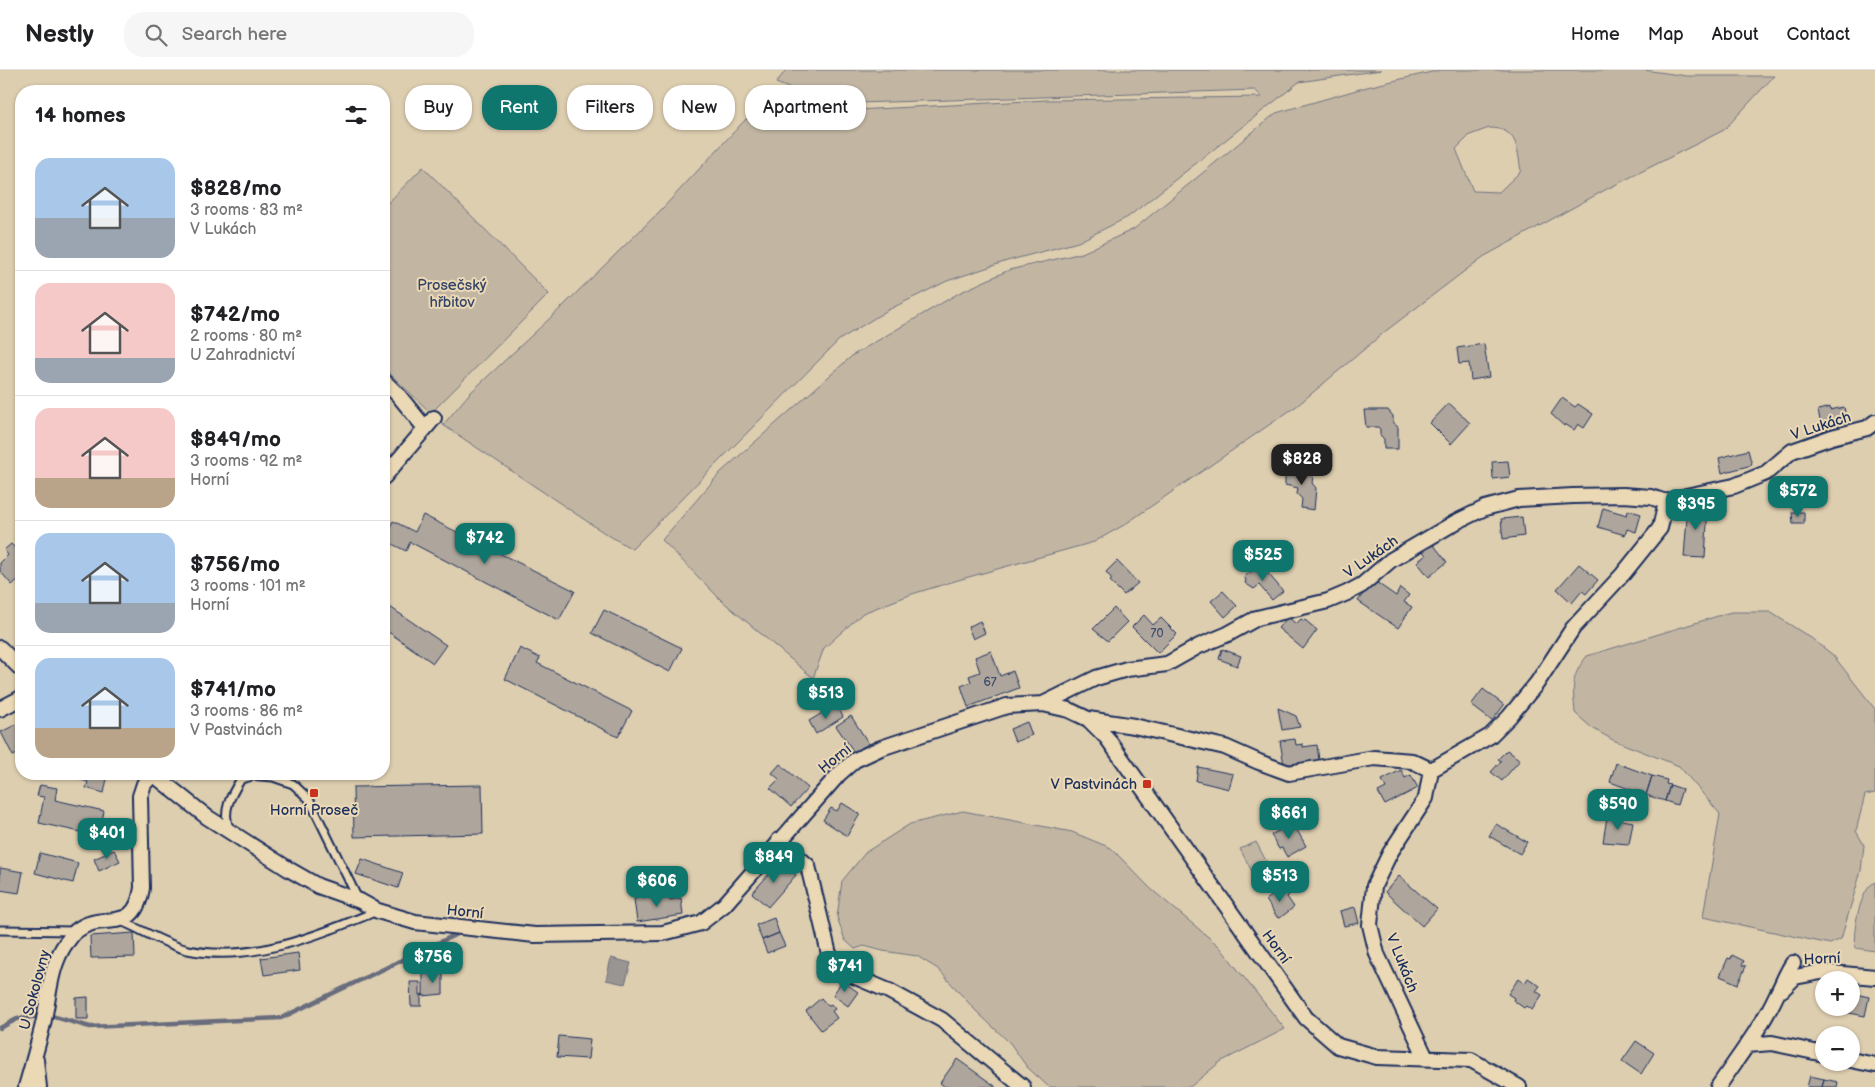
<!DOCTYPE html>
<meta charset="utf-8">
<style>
:root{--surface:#fff;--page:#f6f6f6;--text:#202124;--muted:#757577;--line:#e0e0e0;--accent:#0f766e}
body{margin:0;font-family:"Balsamiq Sans",sans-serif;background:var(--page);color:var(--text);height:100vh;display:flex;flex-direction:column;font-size:19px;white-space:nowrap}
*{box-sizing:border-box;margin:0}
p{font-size:16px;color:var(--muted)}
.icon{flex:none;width:28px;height:28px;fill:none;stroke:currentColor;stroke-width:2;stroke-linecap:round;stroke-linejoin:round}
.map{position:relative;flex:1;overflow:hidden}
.sheet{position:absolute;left:15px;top:15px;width:375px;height:695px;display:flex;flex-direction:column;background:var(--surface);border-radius:20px;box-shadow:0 1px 4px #0004}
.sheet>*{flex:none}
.hud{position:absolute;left:405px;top:15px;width:475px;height:45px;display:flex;gap:10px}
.buttons{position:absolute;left:1815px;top:901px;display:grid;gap:10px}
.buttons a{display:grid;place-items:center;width:45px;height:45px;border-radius:50%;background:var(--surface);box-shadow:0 1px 4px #0004;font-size:25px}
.price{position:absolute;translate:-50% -42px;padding:0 11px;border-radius:10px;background:var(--accent);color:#fff;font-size:16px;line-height:32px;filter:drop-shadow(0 1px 2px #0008)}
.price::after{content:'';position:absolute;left:50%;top:30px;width:15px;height:11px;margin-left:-8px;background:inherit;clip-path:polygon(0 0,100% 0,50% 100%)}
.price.selected{background:#222;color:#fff}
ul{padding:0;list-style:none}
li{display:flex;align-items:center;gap:15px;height:125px;padding:0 20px}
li+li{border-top:1px solid var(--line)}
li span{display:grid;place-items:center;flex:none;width:140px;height:100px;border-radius:15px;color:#555}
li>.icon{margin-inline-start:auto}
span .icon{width:60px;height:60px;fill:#fffc;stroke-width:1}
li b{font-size:21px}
h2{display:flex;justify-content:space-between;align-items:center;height:60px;padding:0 20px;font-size:21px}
.chip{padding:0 18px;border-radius:20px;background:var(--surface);box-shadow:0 1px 4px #0004;font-size:18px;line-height:45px}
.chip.selected{background:var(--accent);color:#fff}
header{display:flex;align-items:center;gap:30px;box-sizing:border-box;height:70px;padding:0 25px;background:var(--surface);border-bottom:1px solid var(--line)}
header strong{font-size:24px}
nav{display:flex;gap:28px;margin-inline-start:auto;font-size:18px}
.search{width:350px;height:45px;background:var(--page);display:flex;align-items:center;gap:12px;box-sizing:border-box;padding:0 18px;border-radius:20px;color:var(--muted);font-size:19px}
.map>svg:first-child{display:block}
.green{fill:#c2b6a3;stroke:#6e7280;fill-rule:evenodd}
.water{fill:#999592;stroke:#676c7d}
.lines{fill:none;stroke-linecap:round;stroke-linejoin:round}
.stream{stroke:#676c7d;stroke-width:4.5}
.building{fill:#aea69c;stroke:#1b2f5e}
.service-casing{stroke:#1b2f5e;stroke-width:11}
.minor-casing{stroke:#1b2f5e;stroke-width:18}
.service{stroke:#ebd8b5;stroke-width:7}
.minor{stroke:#ebd8b5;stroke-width:14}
.poi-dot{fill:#c8321e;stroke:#ebd8b5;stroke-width:2}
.labels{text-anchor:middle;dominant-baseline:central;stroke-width:4;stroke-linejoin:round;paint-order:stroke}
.number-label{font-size:12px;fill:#404d6e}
.park-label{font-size:15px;fill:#344368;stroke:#ebd8b5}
.street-label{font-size:15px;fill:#1b2f5e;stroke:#ebd8b5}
.poi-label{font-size:15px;fill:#1b2f5e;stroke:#ebd8b5;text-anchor:end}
</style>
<header>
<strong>Nestly</strong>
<div class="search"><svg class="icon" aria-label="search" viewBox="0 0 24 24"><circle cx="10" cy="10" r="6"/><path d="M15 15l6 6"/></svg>Search here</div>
<nav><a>Home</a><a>Map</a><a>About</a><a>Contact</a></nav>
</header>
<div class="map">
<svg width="1875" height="1017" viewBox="0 0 1875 1017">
<rect width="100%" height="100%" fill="#deceb0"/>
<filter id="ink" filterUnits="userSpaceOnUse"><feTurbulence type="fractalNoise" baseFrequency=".02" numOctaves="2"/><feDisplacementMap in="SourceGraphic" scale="10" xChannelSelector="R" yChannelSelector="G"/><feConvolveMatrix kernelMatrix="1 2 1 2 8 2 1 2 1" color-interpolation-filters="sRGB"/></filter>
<g filter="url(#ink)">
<path class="green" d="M786,0H1381L1299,12L1128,147L1078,172L1007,191L947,211L886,241L839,270L632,479L603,462L443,355L469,324L563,236L660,141L746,49L768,45L798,43L1047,30L1262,27L1255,20L858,33L819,30L776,13Z
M1440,0H1644L1687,6H1774L1724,60L1605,120L1483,187L1387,260L1298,335L1124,455L1094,472L965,508L912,524L863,543L824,578L813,608L721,530L662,470L720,403L853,285L959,223L1009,200L1082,183L1134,159L1276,43L1367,17ZM1489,58C1518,58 1517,78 1521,101L1499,122L1473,121L1456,79L1470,65Z
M423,97L549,224L431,343L384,298V137Z
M1731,542H1770L1811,568L1833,585L1875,639V723L1865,725L1856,761L1864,775L1861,801L1841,869L1830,874L1703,847L1720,744L1679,696L1613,670L1592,658L1575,643C1573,617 1570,607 1587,586Z
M963,741L1072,762L1111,778L1151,819L1219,876L1285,959L1220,992L1190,1017H1049L1027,997L1010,973L976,941L938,899L917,886L883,881L864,876L855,879L845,870L837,847L842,811L866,782L910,754Z
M1256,772L1272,802L1256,809L1240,779Z
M1875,812V881L1855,878C1852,863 1860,819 1875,812Z"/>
<path class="water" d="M611,888L631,893L625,914L606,910Z"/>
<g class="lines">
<path class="stream" d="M0,958L17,949L48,945L90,957L281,948L461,862"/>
</g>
<path class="building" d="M1484,274L1489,307L1471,310L1469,293L1459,294L1457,278Z
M1562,328L1575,337L1578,334L1593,344L1584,358L1578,354L1574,360L1565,354L1564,356L1551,344Z
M1449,333L1470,353L1451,374L1430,353Z
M1830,337V340L1844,337L1847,352L1822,360L1818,340Z
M1364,340H1388L1393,346V353L1398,357V379H1384V369L1380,365V359L1378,357H1366Z
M1748,380L1752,395L1722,403L1719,388Z
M1508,391L1510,407L1493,409L1492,392Z
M1285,398L1308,400L1313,406L1312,413L1316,418L1314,440L1301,438L1302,429L1297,424L1298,418L1285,415Z
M1688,434L1708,435L1705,488L1684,487Z
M1603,438L1627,445L1628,440L1641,444L1636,462L1627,459L1625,465L1598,457Z
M1792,442H1804V454H1793Z
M423,445L575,521L559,550L410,472L406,481L384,470L393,451L415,462Z
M1522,447L1524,466L1503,469L1501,449Z
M11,474L16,479L21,474V507L12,515L0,501V493L8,485L4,480Z
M1433,474L1447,492L1429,507L1417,492L1426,485L1423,482Z
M1117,491L1138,513L1124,525L1110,511L1112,509L1106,502Z
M1260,494L1283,521L1272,530L1259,515L1254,519L1245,513L1246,510L1244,507Z
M1579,494L1598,510L1586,524L1582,521L1572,533L1557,519Z
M1373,510L1396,526L1400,518L1409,525L1404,532L1412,537L1398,558L1358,531Z
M1223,521L1237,536L1225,547L1211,531Z
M384,533L446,575L433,593L384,559Z
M1114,538L1127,552L1108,571L1093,559Z
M604,540L682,578L670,602L592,563Z
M1144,545L1153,555L1161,548L1177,564L1158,583L1132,557Z
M1288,547L1296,554L1301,549L1304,551L1305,550L1317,560L1303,579L1278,558Z
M980,551L985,563L973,569L968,557Z
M520,578L540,588L537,593L632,641L618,667L505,609Z
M1222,579L1241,586L1237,596L1219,589Z
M991,581L1000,606L1013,601L1019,618L968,637L961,616L971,612L969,606L980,602L975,587Z
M1483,619L1504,635L1492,651L1471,635Z
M832,637L834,640L838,637L843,647L816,664L809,651Z
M1278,638L1296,646L1300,657L1282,660Z
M851,646L869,674L854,682L836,656Z
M21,652V682L13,686L1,662Z
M1027,652L1032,665L1015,672L1010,659Z
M1295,669L1296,675L1303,674V677L1317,675L1319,690L1284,695L1280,671Z
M1507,680L1520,690L1502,711L1491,702L1501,691L1498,689Z
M1616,693L1652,706L1646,725L1610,712Z
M780,694L808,718L791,737L770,718L779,709L772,703Z
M1198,697L1233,704L1229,719L1196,711Z
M1401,700L1405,708L1411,705L1418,718L1385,735L1378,722L1386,718L1382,710Z
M78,704H108L104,723L86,718L88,712L78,709Z
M1652,706L1667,710L1666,714L1670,715L1665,731L1646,725Z
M40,715L57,718L55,730L104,741L99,766L39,753L44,727L37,726Z
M482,715L483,764L354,767L353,717Z
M1670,715L1682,719L1677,735L1665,731Z
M842,733L860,744L847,766L823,750L831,738L837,741Z
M1618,743L1623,744L1622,750L1633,752L1629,774L1603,772L1607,747L1617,749Z
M1293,753L1306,776L1287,787L1282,778L1279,779L1271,765Z
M1496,754L1527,772L1520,784L1489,766Z
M114,780L120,791L99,801L94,789Z
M40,783L78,793L73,813L35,803Z
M362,789L403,803L398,818L356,804Z
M780,792L796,805L768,837L752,823Z
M0,798L23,802L19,823L0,820Z
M1399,806L1437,839L1422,856L1385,822Z
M1284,817L1289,825L1287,827L1294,837L1280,848L1277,847L1266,830Z
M669,825L670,830L681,828L683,845L637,852L634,829Z
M1355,837L1359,853L1344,856L1340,841Z
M774,848L779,863L762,870L756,855Z
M134,863L135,887L91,888L90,866Z
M779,863L785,876L767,883L762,870Z
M298,883L300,900L264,905L261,888Z
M1732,885L1744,891L1742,895L1746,896L1738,914L1720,906L1728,888L1731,889Z
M423,903H443V924L423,926Z
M1519,908L1525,913L1528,908L1540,916L1536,921L1542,925L1532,940L1526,936L1524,938L1513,930L1514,928L1508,924Z
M842,911L858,922L848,936L833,925Z
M410,912H420V925L423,924V926H421V936H411Z
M1851,923L1869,927L1865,946L1839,941L1840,938H1851Z
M88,927V949H76V928Z
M821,928L828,936L831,934L835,939L832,941L837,948L821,960L806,941Z
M559,966L590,969L588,989L557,987Z
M1636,971L1654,983L1641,1004L1622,991Z
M957,989L995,1016V1017H945L940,1013Z
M1810,1006L1824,1009L1822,1017H1807Z
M1824,1009L1838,1012L1837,1017H1822Z"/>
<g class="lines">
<g class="service-casing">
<path id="service" d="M237,704L273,707L293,714L309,729L358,829
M230,760C221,742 231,725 241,709L249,707
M121,851C140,859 169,876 188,880C253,893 318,865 377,841
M0,860L75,861"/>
</g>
<g class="minor-casing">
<path id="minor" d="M384,311L399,326L425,358
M384,407L434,348
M0,578L21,599
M1043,634L1096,608L1127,599L1167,594L1199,576L1228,564L1257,548L1328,531L1347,523L1362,515L1391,490L1456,452L1485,438L1519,429L1573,426L1623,425L1651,427L1666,432L1686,426L1734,416L1766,403L1792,381L1832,367L1867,358L1875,352
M0,639L21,628
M1088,649L1134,656L1225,677L1259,692L1289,703L1374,688L1412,691L1431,700
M153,704L207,747L290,800L318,816L360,831L378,841L415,852L535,865L663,863L701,853L724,835L839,704L855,690L881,678L1007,636L1043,634L1069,640L1088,649L1107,668L1306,948L1338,976L1377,987L1471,990L1519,1017
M779,770L808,796L829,884L844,902L889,921L942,950L1023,1017
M1782,920L1795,907L1821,902L1875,907
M1747,975L1772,973L1824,984
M1426,988L1377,884L1370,855L1374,816L1390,783L1426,728L1431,700L1490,666L1509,647L1537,613L1573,558L1623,504L1660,458L1666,432
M36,990L39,1017
M1851,990L1875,995
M26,1017C32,996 38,975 43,954C49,928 50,895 66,873C69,870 72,864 76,861C103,839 134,868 142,818L140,726L144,714L153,704
M1718,1017C1738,987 1762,957 1777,924C1783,913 1786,903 1793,893"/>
</g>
<use href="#service" class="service"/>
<use href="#minor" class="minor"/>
</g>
</g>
<g class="poi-dot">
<rect x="1142" y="709" width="10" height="10" rx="2.5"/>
<rect x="309" y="718" width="10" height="10" rx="2.5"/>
</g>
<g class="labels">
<g class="number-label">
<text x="1157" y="563">70</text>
<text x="990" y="612">67</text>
</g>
<g class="park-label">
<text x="452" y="215">Prosečský<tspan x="452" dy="17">hřbitov</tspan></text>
</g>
<g class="street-label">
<text transform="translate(1821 356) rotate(-18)">V Lukách</text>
<text transform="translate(1371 487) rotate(-35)">V Lukách</text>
<text transform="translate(835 689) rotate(-39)">Horní</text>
<text transform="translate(465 842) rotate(6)">Horní</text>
<text transform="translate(1276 877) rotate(54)">Horní</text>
<text transform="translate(1822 889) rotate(-2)">Horní</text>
<text transform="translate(1402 893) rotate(68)">V Lukách</text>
<text transform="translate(35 920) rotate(-75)">U Sokolovny</text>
</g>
<g class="poi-label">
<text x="1137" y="714">V Pastvinách</text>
<text x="314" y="740" text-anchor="middle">Horní Proseč</text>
</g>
</g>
</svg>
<div class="buttons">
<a>+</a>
<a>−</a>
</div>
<b class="price selected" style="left:1302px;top:416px">$828</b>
<b class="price" style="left:1798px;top:448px">$572</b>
<b class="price" style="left:1696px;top:461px">$395</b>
<b class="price" style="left:485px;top:495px">$742</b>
<b class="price" style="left:1263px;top:512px">$525</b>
<b class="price" style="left:826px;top:650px">$513</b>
<b class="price" style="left:1618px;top:761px">$590</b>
<b class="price" style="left:1289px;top:770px">$661</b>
<b class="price" style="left:107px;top:790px">$401</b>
<b class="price" style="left:774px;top:814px">$849</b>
<b class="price" style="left:1280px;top:833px">$513</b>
<b class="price" style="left:657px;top:838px">$606</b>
<b class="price" style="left:433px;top:914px">$756</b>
<b class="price" style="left:845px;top:923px">$741</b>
<div class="hud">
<a class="chip">Buy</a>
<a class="chip selected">Rent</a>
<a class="chip">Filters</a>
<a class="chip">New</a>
<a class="chip">Apartment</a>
</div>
<section class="sheet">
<h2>14 homes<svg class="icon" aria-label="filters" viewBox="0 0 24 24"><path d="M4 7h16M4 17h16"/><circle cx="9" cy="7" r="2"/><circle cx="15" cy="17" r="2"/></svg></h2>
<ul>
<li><span style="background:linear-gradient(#a9c7e8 60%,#9aa5b1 0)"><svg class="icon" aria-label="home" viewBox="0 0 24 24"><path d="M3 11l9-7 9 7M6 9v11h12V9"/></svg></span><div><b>$828/mo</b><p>3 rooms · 83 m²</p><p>V Lukách</p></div></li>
<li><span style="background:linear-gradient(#f6c9c9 75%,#9aa5b1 0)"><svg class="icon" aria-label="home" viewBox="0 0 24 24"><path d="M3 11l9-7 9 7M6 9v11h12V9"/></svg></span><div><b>$742/mo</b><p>2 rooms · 80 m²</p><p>U Zahradnictví</p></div></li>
<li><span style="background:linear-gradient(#f6c9c9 70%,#b9a48a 0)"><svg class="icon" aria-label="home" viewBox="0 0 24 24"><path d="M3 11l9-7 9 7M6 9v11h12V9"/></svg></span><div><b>$849/mo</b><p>3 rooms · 92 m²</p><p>Horní</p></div></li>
<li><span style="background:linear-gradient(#a9c7e8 70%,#9aa5b1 0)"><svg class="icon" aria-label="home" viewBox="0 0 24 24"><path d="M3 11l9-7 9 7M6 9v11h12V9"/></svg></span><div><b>$756/mo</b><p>3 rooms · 101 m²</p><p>Horní</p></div></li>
<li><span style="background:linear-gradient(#a9c7e8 70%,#b9a48a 0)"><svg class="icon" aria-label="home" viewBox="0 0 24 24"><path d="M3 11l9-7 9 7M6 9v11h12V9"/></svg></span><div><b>$741/mo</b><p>3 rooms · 86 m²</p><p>V Pastvinách</p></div></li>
</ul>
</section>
</div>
